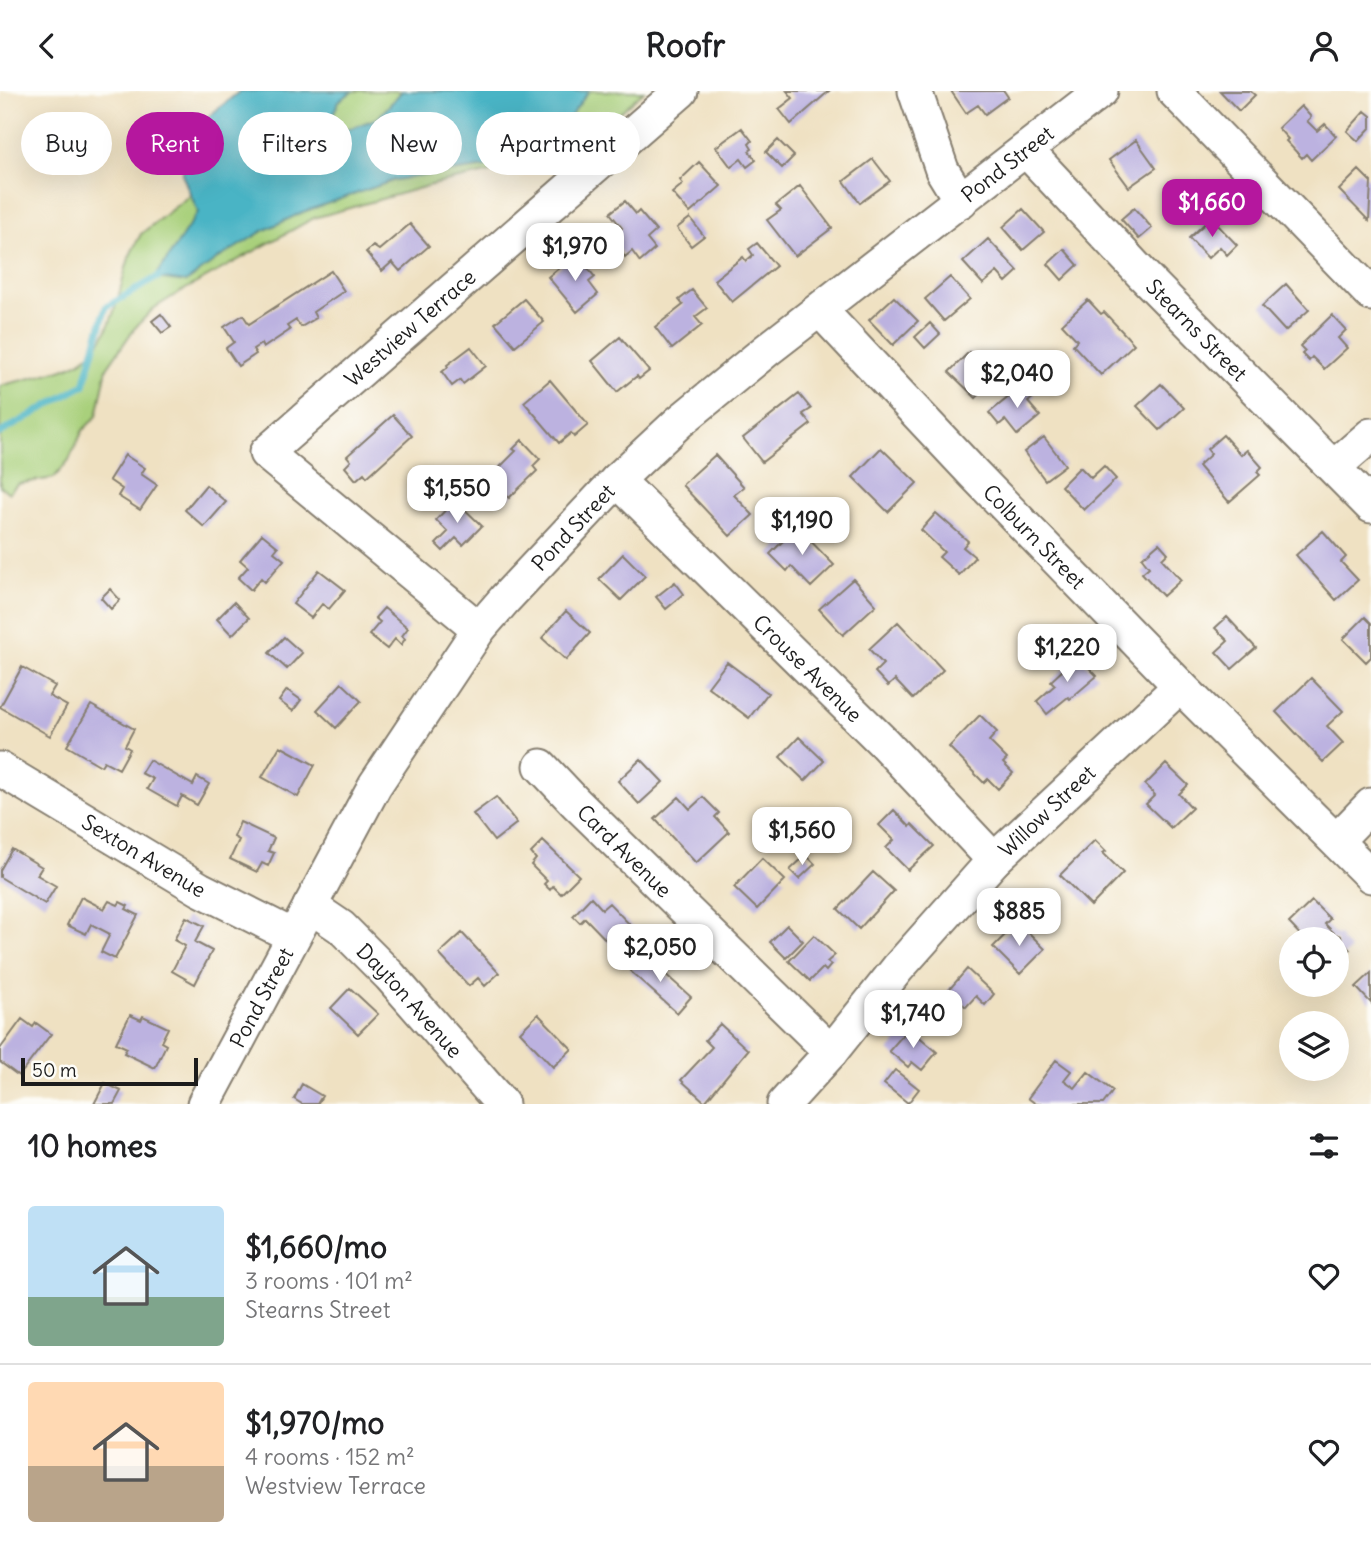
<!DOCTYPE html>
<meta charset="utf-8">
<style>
:root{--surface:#fff;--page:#f6f6f6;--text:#202124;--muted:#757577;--line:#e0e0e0;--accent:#b5179e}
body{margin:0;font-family:Delius,sans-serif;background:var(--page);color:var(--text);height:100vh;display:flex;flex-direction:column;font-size:26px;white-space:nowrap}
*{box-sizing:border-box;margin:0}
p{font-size:23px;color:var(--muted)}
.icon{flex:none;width:38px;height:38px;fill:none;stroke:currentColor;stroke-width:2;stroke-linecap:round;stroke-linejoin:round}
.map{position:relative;height:1013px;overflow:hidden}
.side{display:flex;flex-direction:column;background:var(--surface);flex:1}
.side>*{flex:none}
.banner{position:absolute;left:21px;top:21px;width:700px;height:63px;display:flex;gap:14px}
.buttons{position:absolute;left:1279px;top:836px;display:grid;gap:14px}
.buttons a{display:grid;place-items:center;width:70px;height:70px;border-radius:50%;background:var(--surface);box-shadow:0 7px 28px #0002;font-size:35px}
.scale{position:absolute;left:21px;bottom:18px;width:177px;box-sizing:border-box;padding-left:7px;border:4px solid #1c1c1c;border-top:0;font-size:19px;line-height:24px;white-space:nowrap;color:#1c1c1c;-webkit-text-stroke:5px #fdfcf7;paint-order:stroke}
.price{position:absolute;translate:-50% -60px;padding:0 16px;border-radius:14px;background:#fff;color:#222;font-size:23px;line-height:46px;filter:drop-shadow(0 2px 4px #0008)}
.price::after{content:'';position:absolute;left:50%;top:42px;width:21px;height:16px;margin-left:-10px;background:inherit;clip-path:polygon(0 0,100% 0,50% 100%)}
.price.selected{background:var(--accent);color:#fff}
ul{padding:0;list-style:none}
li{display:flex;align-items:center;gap:21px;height:175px;padding:0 28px}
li+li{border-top:2px solid var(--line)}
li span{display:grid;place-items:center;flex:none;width:196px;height:140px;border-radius:7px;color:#555}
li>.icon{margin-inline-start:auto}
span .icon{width:84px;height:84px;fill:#fffc;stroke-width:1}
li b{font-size:30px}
h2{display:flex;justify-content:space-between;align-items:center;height:84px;padding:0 28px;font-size:30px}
.tag{padding:0 24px;border-radius:32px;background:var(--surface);box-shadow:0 7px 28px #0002;font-size:24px;line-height:63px}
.tag.selected{background:var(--accent);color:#fff}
header{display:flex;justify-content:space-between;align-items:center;height:91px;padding:0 28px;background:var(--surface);font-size:32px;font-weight:700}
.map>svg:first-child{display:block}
.green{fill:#a9d07b;stroke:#62764c;stroke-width:2}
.water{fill:#48b4c5;stroke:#326870;stroke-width:2}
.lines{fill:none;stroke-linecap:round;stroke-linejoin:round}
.stream{stroke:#48b4c5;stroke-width:7}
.building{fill:#bcb2e0}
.minor-casing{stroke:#867e6f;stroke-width:37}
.minor{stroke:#fff;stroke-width:33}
.labels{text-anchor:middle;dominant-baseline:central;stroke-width:7;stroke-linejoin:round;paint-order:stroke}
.street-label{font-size:21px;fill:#1c1c1c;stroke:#fdfcf7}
</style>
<header><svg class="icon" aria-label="back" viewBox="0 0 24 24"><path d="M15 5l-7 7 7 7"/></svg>Roofr<svg class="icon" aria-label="person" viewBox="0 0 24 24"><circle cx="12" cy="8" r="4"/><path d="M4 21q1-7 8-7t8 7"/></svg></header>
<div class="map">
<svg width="1371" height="1013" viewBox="0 0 1371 1013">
<rect width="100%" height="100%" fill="#fdfcf7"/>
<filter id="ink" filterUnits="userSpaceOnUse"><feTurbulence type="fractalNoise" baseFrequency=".0143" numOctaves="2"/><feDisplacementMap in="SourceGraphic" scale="14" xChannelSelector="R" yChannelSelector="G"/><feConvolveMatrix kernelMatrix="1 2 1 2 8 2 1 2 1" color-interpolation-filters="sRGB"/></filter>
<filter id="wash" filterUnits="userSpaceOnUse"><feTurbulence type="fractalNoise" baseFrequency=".00686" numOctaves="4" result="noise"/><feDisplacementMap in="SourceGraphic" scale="28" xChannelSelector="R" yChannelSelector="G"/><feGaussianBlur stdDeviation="1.57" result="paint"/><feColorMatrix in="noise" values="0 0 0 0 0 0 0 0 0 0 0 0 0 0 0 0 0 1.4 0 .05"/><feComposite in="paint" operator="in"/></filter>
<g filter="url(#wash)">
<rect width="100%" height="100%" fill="#efe1c2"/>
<path class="green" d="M314,0H644L574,63L431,94L314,127L175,204L153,218L134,238L107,277L97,325L83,339L69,369L54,387L17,393L9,402L0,395V295C23,288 51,284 73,274C113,256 117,204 129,167C132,159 137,151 141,143L279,33Z"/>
<path class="water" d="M240,0H353L339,10L329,32L338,42L378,27L402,0H589L559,41L486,76L395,89L303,121L263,140L219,167L186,191L155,187L198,121L182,83L204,29Z"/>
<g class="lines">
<path class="stream" d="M0,342L84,294L106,216L163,183"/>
</g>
<g id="blocks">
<path class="building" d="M787,0H829L791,33L779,18L793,7Z
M951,0H1004L1008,6L985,23L978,14L966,22Z
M1220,0H1250L1255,4L1239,20Z
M1301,15L1311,26L1307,30L1317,40L1325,33L1336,45L1311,69L1306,63L1302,67L1286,50L1288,48L1278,37Z
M1365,20L1371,25V36L1358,50L1347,40Z
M742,37L752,50L749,53L752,58L749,60L756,69L747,76L741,68L731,76L716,56Z
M778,49L794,65L782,77L766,61Z
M1136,49L1156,77L1129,96L1109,69Z
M873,68L890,90L860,112L844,90Z
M699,71L721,95L690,122L672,102L683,93L680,89Z
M1359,79L1371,91L1369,130L1339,99Z
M1224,94L1235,106L1212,126L1201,114Z
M800,95L832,137L795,165L767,129L781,119L776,114Z
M625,110L636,123L639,120L656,140L647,148L655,158L640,171L632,160L625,166L610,148L622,137L610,122Z
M1134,117L1152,137L1139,148L1121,128Z
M1023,118L1044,141L1023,159L1003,136Z
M690,127L704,145L691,155L677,137Z
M1211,127L1237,154L1227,164L1220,156L1208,167L1189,147Z
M410,133L429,155L400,180L392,171L382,180L366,161L373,155L379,159Z
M988,148L1018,180L1006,191L997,181L983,193L963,171Z
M757,152L776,175L732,211L714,189L743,166L746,170L753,164L749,158Z
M1064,158L1078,174L1062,189L1048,173Z
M576,163L595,186L589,191L598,203L577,221L548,186Z
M331,180L344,200L313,221L316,227L301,236L296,229L287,235L290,239L263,257L261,253L253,258L256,263L238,275L226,257L234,251L224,236L243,224L249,233Z
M950,186L970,208L944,230L925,208Z
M1286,193L1309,219L1285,240L1262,215Z
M692,199L707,217L695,226L702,234L672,258L655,236L683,214L679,209Z
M894,206L918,230L893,254L869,229Z
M524,208L544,231L515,255L495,232Z
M1088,209L1101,223L1104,221L1134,253L1101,284L1073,254L1077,249L1062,233Z
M161,223L171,236L162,242L152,230Z
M1332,224L1346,239L1338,247L1347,257L1324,278L1312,266L1309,270L1302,263L1305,260L1300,255Z
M930,232L940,243L925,257L915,246Z
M620,246L649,280L639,288L637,285L617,301L592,270Z
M471,256L486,275L463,293L460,289L452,295L442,281L448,276L447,274Z
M969,261L995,288L976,307L949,281Z
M550,289L588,334L574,346L571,342L559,352L524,311Z
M1025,293L1035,305L1028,311L1040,325L1017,344L1005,329L999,334L989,322Z
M1161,293L1184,317L1160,339L1137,315Z
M799,303L811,318L803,323L811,333L762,371L743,347Z
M393,324L412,345L367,386L364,382L356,389L345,376L351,370L347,365Z
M1223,344L1241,364L1247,359L1262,376L1257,381L1260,384L1229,411L1198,375L1211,363L1207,358Z
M1044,346L1065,374L1045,389L1024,361Z
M522,349L540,368L533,375L537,380L509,407L489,387L516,360L513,358Z
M881,357L917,392L888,421L853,386Z
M125,364L145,377L141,383L157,394L140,419L118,405L122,398L109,389Z
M715,364L744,396L734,404L753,424L730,445L682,394Z
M1104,375L1116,388L1084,419L1061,395L1080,376L1091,387Z
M206,394L226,411L204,436L185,419Z
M455,409L482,435L463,454L456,447L443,460L436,453L448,441L436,429Z
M936,422L968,450L963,456L975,466L959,484L939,466L944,461L921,439Z
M797,436L834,474L811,496L791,475L787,480L770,463Z
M1323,440L1346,466L1341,471L1358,489L1336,509L1296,464Z
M262,443L278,456L274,461L284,469L265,491L261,487L251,499L238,487L248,476L240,469Z
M1159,452L1168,462L1162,468L1181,489L1163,505L1142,482L1149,476L1142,467Z
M623,463L645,485L621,509L599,488Z
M319,479L345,499L329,518L322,513L311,527L293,513Z
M853,488L876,514L843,544L819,518Z
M675,491L684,503L666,518L656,506Z
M110,498L120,509L111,518L101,507Z
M234,511L249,527L232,544L217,528Z
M384,517L408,537L402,545L405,548L401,554L395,548L387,558L369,544L380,531L375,527Z
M566,520L590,542L566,569L542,547Z
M1227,526L1256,557L1232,578L1216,561L1228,550L1215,537Z
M1365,526L1371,532V566L1366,571L1343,548Z
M898,531L943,579L913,608L895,589L888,595L875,581L883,573L869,558Z
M284,546L302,562L287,578L269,562Z
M1078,565L1097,585L1070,608L1068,606L1047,623L1037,610L1055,594L1051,590Z
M727,571L768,602L749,627L708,596Z
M22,576L55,595L49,605L67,615L50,645L0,616Z
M1311,587L1343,620L1327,635L1343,652L1323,671L1276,621Z
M342,592L361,610L336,637L317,619Z
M287,599L301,609L293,620L279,610Z
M91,614L134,638L125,655L130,658L119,678L104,670L101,675L67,655Z
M980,624L997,641L989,650L1007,668L1003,672L1013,682L998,698L988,688L984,692L949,656Z
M799,646L824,670L805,690L780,666Z
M280,655L315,674L298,706L262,686Z
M641,668L663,691L639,713L618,690Z
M149,669L193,694L197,686L209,693L197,714L182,705L177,715L147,698L153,688L141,682Z
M1166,673L1188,694L1179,703L1192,717L1171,737L1146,713L1155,704L1145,694Z
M496,706L517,732L494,750L473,723Z
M679,706L690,718L703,706L719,722L715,726L729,741L696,772L655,728Z
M894,719L910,736L912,733L934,755L908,779L886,757L894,749L879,734Z
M240,731L274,747L268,760L274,762L268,775L262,772L257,781L230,768L239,749L234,746Z
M1095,749L1106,760L1103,762L1123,782L1091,815L1060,784Z
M543,750L579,785L561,803L553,795L550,799L544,793L547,790L531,774L536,768L531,762Z
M12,758L42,776L37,784L56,795L45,813L0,786V779Z
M806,764L815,773L799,788L790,779Z
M762,767L785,789L757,818L734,796Z
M873,781L894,800L859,838L838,818Z
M81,806L104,818L109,810L118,814L120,811L128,815L126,818L138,824L115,868L101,861L110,843L91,833L86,843L67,834Z
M591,806L602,818L609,812L634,838L614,857L585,827L580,832L573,825Z
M1312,810L1330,828L1325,833L1335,843L1341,845L1342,850L1350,859L1337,871V849H1305L1289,832Z
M186,826L204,835L195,851L212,860L195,893L172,880L185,855L174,849Z
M1018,831L1045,858L1020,883L993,856Z
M787,834L803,850L786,867L770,851Z
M462,842L499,882L485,895L478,887L469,895L439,863Z
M814,844L835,864L827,871L831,874L826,880L823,877L810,890L789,870Z
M644,864L691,906L677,922L630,880Z
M967,878L994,903L985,914L976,905L966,916L961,912L954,920L944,910L950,903L947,901Z
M1371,882V912L1356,896Z
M350,897L378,923L358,943L331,917Z
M538,923L572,958L553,976L520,941Z
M130,924L141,929L143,925L168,937L161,951L166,954L155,977L124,962L127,957L116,952Z
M22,928L33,936L36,932L51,943L19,985L0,971V958Z
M720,933L748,959L705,1011L681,989L712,956L705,949Z
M909,937L937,961L922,979L912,971L908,976L889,960Z
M1056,969L1071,980L1064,989L1075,997L1088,981L1113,1000L1103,1013H1036L1028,1007Z
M895,979L919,998L908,1012L884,993Z
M105,992L121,1000L114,1013H94Z
M302,993L322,1005L317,1013H302L294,1008Z"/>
</g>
</g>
<g filter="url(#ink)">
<use href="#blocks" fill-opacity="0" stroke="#867e6f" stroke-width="2"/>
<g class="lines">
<g class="minor-casing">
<g id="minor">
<path d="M915,0L942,79L961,110"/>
<path d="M1174,0L1371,203"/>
<path id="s1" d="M1026,59L1143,184L1371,415"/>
<path id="s2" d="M820,219L974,383L1180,595L1371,785"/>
<path d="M1334,376L1371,344"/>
<path id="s3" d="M617,389L884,652L994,769"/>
<path id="s4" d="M479,538L266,362L681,0"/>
<path id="s5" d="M541,675L576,712L831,961"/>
<path id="s6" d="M0,678L200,798L293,845"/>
<path d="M1337,749L1371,714"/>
<path id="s7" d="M310,815L341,836L390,885L502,1013"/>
<path id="s8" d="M204,1013L375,694L479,538L505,508L617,389L679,331L767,259L1101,0"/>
<path id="s9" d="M784,1013L831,961L898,877L994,769L1180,595"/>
</g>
</g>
<use href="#minor" class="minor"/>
</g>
</g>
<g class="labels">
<g class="street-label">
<text stroke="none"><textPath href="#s8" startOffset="1255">Pond Street</textPath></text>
<text stroke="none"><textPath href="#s4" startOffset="467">Westview Terrace</textPath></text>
<text stroke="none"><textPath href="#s1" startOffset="248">Stearns Street</textPath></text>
<text stroke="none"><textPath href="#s8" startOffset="688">Pond Street</textPath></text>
<text stroke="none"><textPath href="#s2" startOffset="312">Colburn Street</textPath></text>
<text stroke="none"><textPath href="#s3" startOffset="268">Crouse Avenue</textPath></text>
<text stroke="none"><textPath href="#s9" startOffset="394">Willow Street</textPath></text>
<text stroke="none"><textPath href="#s5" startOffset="119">Card Avenue</textPath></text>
<text stroke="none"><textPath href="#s6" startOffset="168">Sexton Avenue</textPath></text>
<text stroke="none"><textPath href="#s8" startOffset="121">Pond Street</textPath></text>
<text stroke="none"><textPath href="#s7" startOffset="138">Dayton Avenue</textPath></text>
</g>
</g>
</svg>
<div class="buttons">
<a><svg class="icon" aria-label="locate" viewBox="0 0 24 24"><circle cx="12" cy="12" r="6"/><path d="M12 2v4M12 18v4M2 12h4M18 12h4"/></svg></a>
<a><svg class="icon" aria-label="layers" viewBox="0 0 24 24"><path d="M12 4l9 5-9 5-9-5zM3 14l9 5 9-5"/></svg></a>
</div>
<div class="scale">50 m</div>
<b class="price selected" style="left:1212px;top:148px">$1,660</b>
<b class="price" style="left:575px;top:192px">$1,970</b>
<b class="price" style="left:1017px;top:319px">$2,040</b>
<b class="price" style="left:457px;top:434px">$1,550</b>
<b class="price" style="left:802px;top:466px">$1,190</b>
<b class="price" style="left:1067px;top:593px">$1,220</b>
<b class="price" style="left:802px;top:776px">$1,560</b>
<b class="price" style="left:1019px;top:857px">$885</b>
<b class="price" style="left:660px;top:893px">$2,050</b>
<b class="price" style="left:913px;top:959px">$1,740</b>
<div class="banner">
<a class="tag">Buy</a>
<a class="tag selected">Rent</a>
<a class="tag">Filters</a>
<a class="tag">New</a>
<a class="tag">Apartment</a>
</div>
</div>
<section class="side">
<h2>10 homes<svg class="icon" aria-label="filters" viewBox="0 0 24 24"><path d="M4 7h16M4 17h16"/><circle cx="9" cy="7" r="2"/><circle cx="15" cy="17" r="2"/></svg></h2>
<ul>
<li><span style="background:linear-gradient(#bfe0f5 65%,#7fa58c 0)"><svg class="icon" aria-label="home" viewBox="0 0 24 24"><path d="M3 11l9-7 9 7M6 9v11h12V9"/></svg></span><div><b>$1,660/mo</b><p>3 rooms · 101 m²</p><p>Stearns Street</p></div><svg class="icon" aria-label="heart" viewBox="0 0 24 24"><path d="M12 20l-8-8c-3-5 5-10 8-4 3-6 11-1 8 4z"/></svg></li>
<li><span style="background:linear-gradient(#ffd9b3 60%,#b9a48a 0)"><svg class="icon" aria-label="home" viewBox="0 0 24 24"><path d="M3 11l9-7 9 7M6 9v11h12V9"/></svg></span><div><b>$1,970/mo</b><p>4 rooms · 152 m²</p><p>Westview Terrace</p></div><svg class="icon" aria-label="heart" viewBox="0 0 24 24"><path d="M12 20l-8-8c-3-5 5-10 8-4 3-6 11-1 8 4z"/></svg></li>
</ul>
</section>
